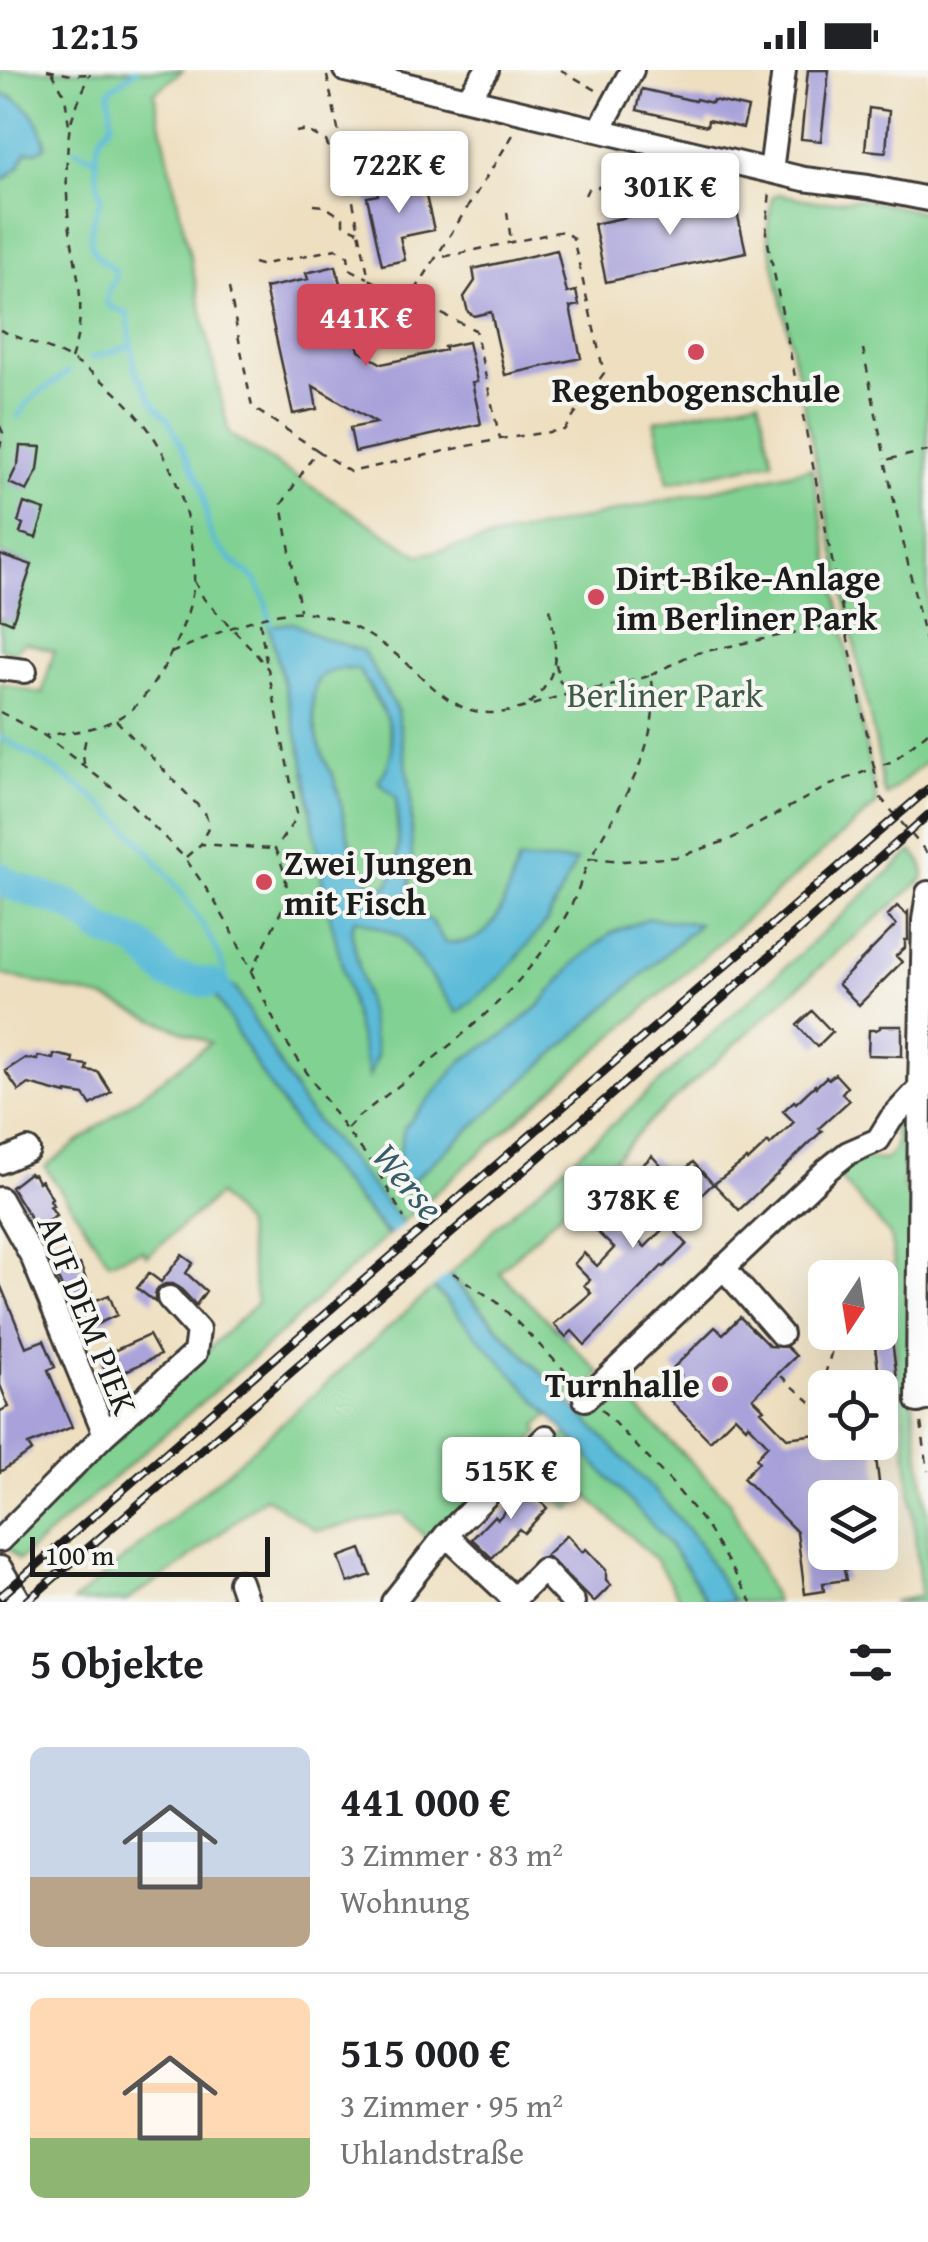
<!DOCTYPE html>
<html lang="de">
<meta charset="utf-8">
<style>
:root{--surface:#fff;--page:#f6f6f6;--text:#202124;--muted:#757577;--line:#e0e0e0;--accent:#d1495b}
body{margin:0;font-family:"Gentium Book Plus",serif;background:var(--page);color:var(--text);height:100vh;display:flex;flex-direction:column;font-size:38px;white-space:nowrap}
*{box-sizing:border-box;margin:0}
p{font-size:32px;color:var(--muted)}
.icon{flex:none;width:55px;height:55px;fill:none;stroke:currentColor;stroke-width:2;stroke-linecap:round;stroke-linejoin:round}
.map{position:relative;height:1532px;overflow:hidden}
.panel{display:flex;flex-direction:column;background:var(--surface);flex:1}
.panel>*{flex:none}
.needle{width:65px;rotate:192deg}
.controls{position:absolute;left:808px;top:1190px;display:grid;gap:20px}
.controls a{display:grid;place-items:center;width:90px;height:90px;border-radius:15px;background:var(--surface);box-shadow:0 10px 40px #0002;font-size:50px}
.scale{position:absolute;left:30px;bottom:25px;width:240px;box-sizing:border-box;padding-left:10px;border:5px solid #1c1c1c;border-top:0;font-size:28px;line-height:35px;white-space:nowrap;color:#1c1c1c;-webkit-text-stroke:8px #f6f6f2;paint-order:stroke}
.price{position:absolute;translate:-50% -85px;padding:0 22px;border-radius:10px;background:#fff;color:#222;font-size:32px;line-height:65px;filter:drop-shadow(0 2px 5px #0008)}
.price::after{content:'';position:absolute;left:50%;top:60px;width:30px;height:22px;margin-left:-15px;background:inherit;clip-path:polygon(0 0,100% 0,50% 100%)}
.price.active{background:var(--accent);color:#fff}
ul{padding:0;list-style:none}
li{display:flex;align-items:center;gap:30px;height:250px;padding:0 30px}
li+li{border-top:2px solid var(--line)}
li span{display:grid;place-items:center;flex:none;width:280px;height:200px;border-radius:15px;color:#555}
li>.icon{margin-inline-start:auto}
span .icon{width:120px;height:120px;fill:#fffc;stroke-width:1}
li b{font-size:42px}
h2{display:flex;justify-content:space-between;align-items:center;height:120px;padding:0 30px;font-size:42px}
.status{display:flex;justify-content:space-between;align-items:center;height:70px;padding:0 50px;background:var(--surface);direction:ltr}
.status svg{height:28px;fill:currentColor}
.map>svg:first-child{display:block}
.green{fill:#81d192;stroke:#4e7657;stroke-width:2.5;fill-rule:evenodd}
.water{fill:#5bbbd9;stroke:#3c6c7a;stroke-width:2.5;fill-rule:evenodd}
.pier{fill:#eedfc0}
.lines{fill:none;stroke-linecap:round;stroke-linejoin:round}
.stream{stroke:#5bbbd9;stroke-width:5}
.river{stroke:#5bbbd9;stroke-width:30}
.building{fill:#a8a1da}
.minor-casing{stroke:#3c3935;stroke-width:28}
.path{stroke:#3c3935;stroke-width:2.5;stroke-dasharray:8 8;stroke-linecap:butt}
.minor{stroke:#fff;stroke-width:22}
.rail-casing{stroke:#1c1c1c;stroke-width:9}
.rail{stroke:#f6f6f2;stroke-width:5;stroke-dasharray:15;stroke-linecap:butt}
.poi-dot{fill:#d1495b;stroke:#f6f6f2;stroke-width:4}
.labels{text-anchor:middle;dominant-baseline:central;stroke-width:8;stroke-linejoin:round;paint-order:stroke}
.poi-label{font-size:35px;font-weight:bold;fill:#1c1c1c;stroke:#f6f6f2;text-anchor:start}
.park-label{font-size:35px;fill:#3f5b45;stroke:#f6f6f2}
.street-label{font-size:35px;fill:#1c1c1c;stroke:#f6f6f2}
.water-label{font-size:38px;font-style:italic;fill:#355c68;stroke:#f6f6f2}
</style>
<div class="status"><b>12:15</b><svg viewBox="0 0 49 12"><path d="M0 12V9h3v3zM5 12V6h3v6zM10 12V3h3v9zM15 12V0h3v12zM26 1h20v11H26zM47 4h2v5h-2z"/></svg></div>
<div class="map">
<svg width="928" height="1532" viewBox="0 0 928 1532">
<rect width="100%" height="100%" fill="#f6f6f2"/>
<filter id="ink" filterUnits="userSpaceOnUse"><feTurbulence type="fractalNoise" baseFrequency=".01" numOctaves="2"/><feDisplacementMap in="SourceGraphic" scale="20" xChannelSelector="R" yChannelSelector="G"/><feConvolveMatrix kernelMatrix="1 2 1 2 8 2 1 2 1" color-interpolation-filters="sRGB"/></filter>
<filter id="wash" filterUnits="userSpaceOnUse"><feTurbulence type="fractalNoise" baseFrequency=".0048" numOctaves="4" result="noise"/><feDisplacementMap in="SourceGraphic" scale="40" xChannelSelector="R" yChannelSelector="G"/><feGaussianBlur stdDeviation="2.25" result="paint"/><feColorMatrix in="noise" values="0 0 0 0 0 0 0 0 0 0 0 0 0 0 0 0 0 1.4 0 .05"/><feComposite in="paint" operator="in"/></filter>
<g filter="url(#wash)">
<rect width="100%" height="100%" fill="#eedfc0"/>
<path class="green" d="M0,0H183L154,23L229,364L419,485L812,398L877,734L402,1152L303,1035L236,919L174,906L213,921L259,1000L308,1073L387,1166L262,1280L19,1490L6,1476L135,1348L257,1233L244,1154L218,1125L147,1186L142,1180L109,1192L45,1097L210,973L106,929L0,904V613L42,624L54,581L25,572L14,582L0,578V548L12,552L31,495L0,484V112L10,106L26,81H38L45,77V69L14,27L0,24ZM293,553L318,566L363,581L397,640L411,722L412,795L407,837L431,851L445,873C452,872 462,873 469,871C500,862 509,818 518,791L575,792L457,942L400,866L356,848L351,859L324,821L303,688L269,556ZM698,855L412,1111L463,990L507,963L539,936L576,892Z
M778,124L820,132L860,129L928,143V690L886,726L882,717L879,690L767,162L772,127Z
M759,329L773,391L668,413L655,351Z
M341,599H358L387,648L393,683L386,716L396,727L398,775L397,800L387,816L375,818C347,792 346,746 335,711C333,704 328,697 325,690C316,670 309,636 316,614C320,603 330,602 341,599Z
M912,781C920,790 926,796 923,809L828,890L648,1053L603,1101L499,1202L601,1304L580,1323L576,1319L566,1329L449,1204L474,1182L492,1160L631,1038Z
M904,1046L903,1119L913,1120L912,1326L928,1448V1532H892L921,1526L889,1212L896,1204L890,1165L836,1104L858,1088L884,1090C897,1081 899,1069 891,1056Z
M433,1218L551,1343L536,1357L540,1362L431,1473L402,1443L317,1461L265,1427L181,1495L125,1532H73L228,1401Z
M613,1314L728,1429L776,1532H682L656,1490L585,1424L570,1439L522,1397L550,1372L555,1376Z"/>
<path class="water" d="M0,24C26,29 43,51 45,77L38,81L26,82L20,96L0,112Z
M293,553L318,566L363,581L397,641L411,722L412,795L407,836L431,851L445,873C452,872 462,873 469,871C500,862 509,818 518,791H576L547,851L503,905L458,943L400,866L356,848L351,859L377,985L369,1007L324,821L303,688L269,556ZM341,599H358C381,634 409,673 378,711L396,727C398,759 404,789 387,817L375,818C347,792 346,746 335,711C333,704 328,697 325,690C316,670 309,636 316,614C320,603 330,602 341,599Z
M649,848L699,854L412,1111H400L397,1098L404,1058L463,990L507,963L539,936L576,892L611,863Z
M202,904L216,906L236,919L303,1035L402,1152L457,1215L665,1432L698,1472L733,1532H707L690,1503L663,1467L468,1256L308,1073L259,1000L213,921L207,917L170,906Z"/>
<path class="pier" d="M407,1151L452,1201L429,1221L385,1171Z"/>
<g class="lines">
<path class="stream" d="M136,0L112,18L109,22L112,52C109,57 104,61 101,66C93,79 96,115 102,128C95,142 84,167 96,184C100,190 109,196 115,200V210L111,215L106,231L110,237L127,243L135,299L155,335L169,350L202,417L209,460L215,473L231,490L256,510L266,533L271,555
M75,79L98,90
M91,288L130,276
M18,347L29,331L68,302
M0,667C34,686 68,706 98,731C145,770 186,824 215,877C222,891 226,907 231,921"/>
<path class="river" d="M0,807L10,815L71,835L104,861L139,874L170,906L210,913"/>
</g>
<g id="blocks">
<path class="building" d="M808,0H829L821,71L801,69Z
M642,19L695,31L696,29L712,33L713,30L748,38L743,58L708,50L707,56L637,40Z
M869,38L889,41L886,82L865,80Z
M421,105L434,160L400,167L405,190L382,195L367,127L378,125L376,115Z
M733,124L746,182L606,212L594,154Z
M557,180L567,223L576,221L579,235L570,237L581,288L505,305L491,242L474,246L468,242L464,227L475,211L473,199Z
M336,196L343,227L346,226L359,281L382,294L445,280L444,277L468,272L477,311L472,312L481,354L355,382L350,358L376,353L313,316L317,339L293,344L265,218L308,209L306,203Z
M20,376L41,377L38,400L27,421L9,413L18,394Z
M24,433L45,440L36,468L20,463L23,454L18,452Z
M0,484L32,495L12,553L0,548Z
M897,836L906,844L908,842V870H905V878L896,886L902,892L859,935L838,914L896,855L887,846Z
M812,941L832,962L817,977L797,955Z
M880,956H902V986L868,985L869,960H876L880,958Z
M54,984L73,988L72,993L87,995L86,1000L98,1002L111,1022L91,1035L84,1025L66,1022V1024L29,1014L19,1021L5,1001L25,988L37,990L38,986L53,989Z
M835,1004L847,1017L842,1023L849,1031L819,1058L822,1061L788,1094L739,1140L714,1114L747,1089L748,1091L768,1072L770,1075L794,1052L783,1041L794,1031L796,1033L815,1015L816,1017L826,1007L829,1009Z
M652,1086L674,1110L693,1092L713,1114L669,1155L687,1174L664,1197L662,1196L585,1275L572,1261L566,1267L554,1254L591,1223L584,1215L590,1210L574,1194L584,1183L597,1196L614,1178L593,1158L603,1147L614,1159L619,1153L645,1177L668,1154L654,1140L660,1134L632,1105Z
M29,1103L31,1105L34,1104L38,1112L41,1110L52,1128L50,1130L53,1135L50,1136L56,1145L36,1157L11,1117Z
M64,1172L67,1179L69,1178L76,1195L80,1194L94,1231L109,1225L117,1245L91,1257L86,1248L77,1252L46,1180Z
M182,1185L193,1193L186,1203L206,1221L196,1235L180,1218L173,1214H165L158,1218L155,1224V1232L137,1218L149,1203L161,1212Z
M0,1214L26,1277L44,1270L55,1297L48,1300L72,1357L28,1375L32,1381L0,1402V1341L9,1337L0,1315Z
M740,1247L769,1276L787,1277L796,1286L753,1328L764,1339L761,1341L787,1368L825,1363L828,1379L874,1372L881,1428H825V1482H845L847,1499L844,1500L846,1510L823,1513L824,1521L805,1524L797,1462L743,1408L759,1392L756,1388L768,1375L748,1354L746,1357L735,1346L710,1371L663,1323L681,1305L673,1298L715,1257L723,1264Z
M873,1262H891L899,1325L882,1327Z
M149,1265L160,1285L109,1309L100,1290L110,1286L109,1283Z
M531,1413L542,1423L537,1428L547,1438L524,1463L519,1459L492,1488L472,1469L494,1446L498,1449Z
M567,1465L582,1482L586,1479L606,1500V1510L611,1515L594,1532L546,1485Z
M361,1479L371,1505L348,1513L339,1487Z"/>
</g>
</g>
<g filter="url(#ink)">
<use href="#blocks" fill-opacity="0" stroke="#3c3935" stroke-width="2.5"/>
<g class="lines">
<g class="minor-casing">
<path id="minor" d="M345,0L804,109L868,117L928,129
M468,28L487,0
M600,59L632,0
M771,101L784,0
M0,598L25,601
M928,823L924,850L920,1018L918,1331L928,1328
M0,1092L28,1080
M0,1129L32,1186L105,1364L0,1470
M723,1197L781,1264
M585,1329L828,1099L848,1083L878,1070L891,1049L920,1018L925,1016
M105,1364L195,1283L198,1260L169,1228
M446,1465L514,1529L543,1500L573,1532
M0,1498L20,1532
M240,1512L247,1532
M393,1532L446,1465L546,1367"/>
</g>
<path class="path" d="M47,0L71,5L90,4L92,0
M561,0L596,20
M52,2L65,26L69,56
M327,6L369,209L475,260L500,369
M296,62L306,60L326,71L328,76L341,85
M655,92L664,135
M585,125L588,119L658,105
M314,135L324,136L343,148V154L358,161
M507,142L511,171
M253,193L260,195L336,179L348,186L350,199L368,208
M229,218L252,337L317,380L282,434L300,540
M0,260C23,270 48,277 70,289C100,305 129,333 149,360C177,399 196,463 194,511C192,539 177,572 164,597C155,611 145,628 132,639C106,659 77,662 46,665
M381,275L516,60
M863,279L885,389
M71,289C91,230 73,199 68,142C66,116 66,88 69,63C71,44 83,22 90,4
M0,356L3,363L0,378
M317,380L350,402L500,369L564,360L604,303L573,168L563,161L434,189
M928,381L885,390L928,584
M194,511L204,529L253,580L268,599L297,743L295,750L275,779C283,796 289,812 286,831L252,901
M260,552L267,598
M171,583C204,569 266,539 302,542C343,545 380,570 410,596C429,614 452,638 479,642C507,647 535,633 561,626C591,618 622,616 651,605C664,672 621,733 590,788L624,791L677,787L729,770L828,716L874,698L766,163L770,121
M556,594L560,612L577,621
M651,605L692,584L845,552
M529,634C565,604 555,572 549,531
M0,642L45,666L124,727L185,788L212,827L234,865L280,963L346,1060L374,1095L404,1148
M116,650L205,743L209,755L201,774
M928,662L893,691L874,698L880,727L928,784
M84,694L83,682L87,663
M186,787L201,774L273,779
M347,1059L358,1047C436,986 522,928 570,838C578,822 583,804 590,788
M453,1203L497,1232L575,1311
M781,1306L816,1337L837,1262
M880,1333L898,1332
M601,1339L672,1413L705,1454L752,1532
M921,1353L928,1401
M819,1356L816,1337L825,1336"/>
<use href="#minor" class="minor"/>
<g class="rail-casing">
<path id="rail" d="M0,1527L928,719
M26,1532L718,932L928,745"/>
</g>
<use href="#rail" class="rail"/>
</g>
</g>
<g class="poi-dot">
<circle cx="696" cy="282" r="10"/>
<circle cx="596" cy="527" r="10"/>
<circle cx="264" cy="812" r="10"/>
<circle cx="720" cy="1314" r="10"/>
</g>
<g class="labels">
<g class="poi-label">
<text x="696" y="319" text-anchor="middle">Regenbogenschule</text>
<text x="616" y="507">Dirt-Bike-Anlage<tspan x="616" dy="40">im Berliner Park</tspan></text>
<text x="284" y="792">Zwei Jungen<tspan x="284" dy="40">mit Fisch</tspan></text>
<text x="700" y="1314" text-anchor="end">Turnhalle</text>
</g>
<g class="park-label">
<text x="665" y="624">Berliner Park</text>
</g>
<g class="street-label">
<text transform="translate(88 1245) rotate(68)">AUF DEM PIEK</text>
</g>
<g class="water-label">
<text transform="translate(409 1111) rotate(50)">Werse</text>
</g>
</g>
</svg>
<div class="controls">
<a><svg class="needle" viewBox="-14 -14 28 28"><path d="M0-13l5 13h-10z" fill="#e53935"/><path d="M0 13l5-13h-10z" fill="#757577"/></svg></a>
<a><svg class="icon" aria-label="locate" viewBox="0 0 24 24"><circle cx="12" cy="12" r="6"/><path d="M12 2v4M12 18v4M2 12h4M18 12h4"/></svg></a>
<a><svg class="icon" aria-label="layers" viewBox="0 0 24 24"><path d="M12 4l9 5-9 5-9-5zM3 14l9 5 9-5"/></svg></a>
</div>
<div class="scale">100 m</div>
<b class="price" style="left:399px;top:146px">722K €</b>
<b class="price" style="left:670px;top:168px">301K €</b>
<b class="price active" style="left:366px;top:299px">441K €</b>
<b class="price" style="left:633px;top:1181px">378K €</b>
<b class="price" style="left:511px;top:1452px">515K €</b>
</div>
<section class="panel">
<h2>5 Objekte<svg class="icon" aria-label="filters" viewBox="0 0 24 24"><path d="M4 7h16M4 17h16"/><circle cx="9" cy="7" r="2"/><circle cx="15" cy="17" r="2"/></svg></h2>
<ul>
<li><span style="background:linear-gradient(#c9d6e8 65%,#b9a48a 0)"><svg class="icon" aria-label="home" viewBox="0 0 24 24"><path d="M3 11l9-7 9 7M6 9v11h12V9"/></svg></span><div><b>441 000 €</b><p>3 Zimmer · 83 m²</p><p>Wohnung</p></div></li>
<li><span style="background:linear-gradient(#ffd9b3 70%,#8fb573 0)"><svg class="icon" aria-label="home" viewBox="0 0 24 24"><path d="M3 11l9-7 9 7M6 9v11h12V9"/></svg></span><div><b>515 000 €</b><p>3 Zimmer · 95 m²</p><p>Uhlandstraße</p></div></li>
</ul>
</section>
